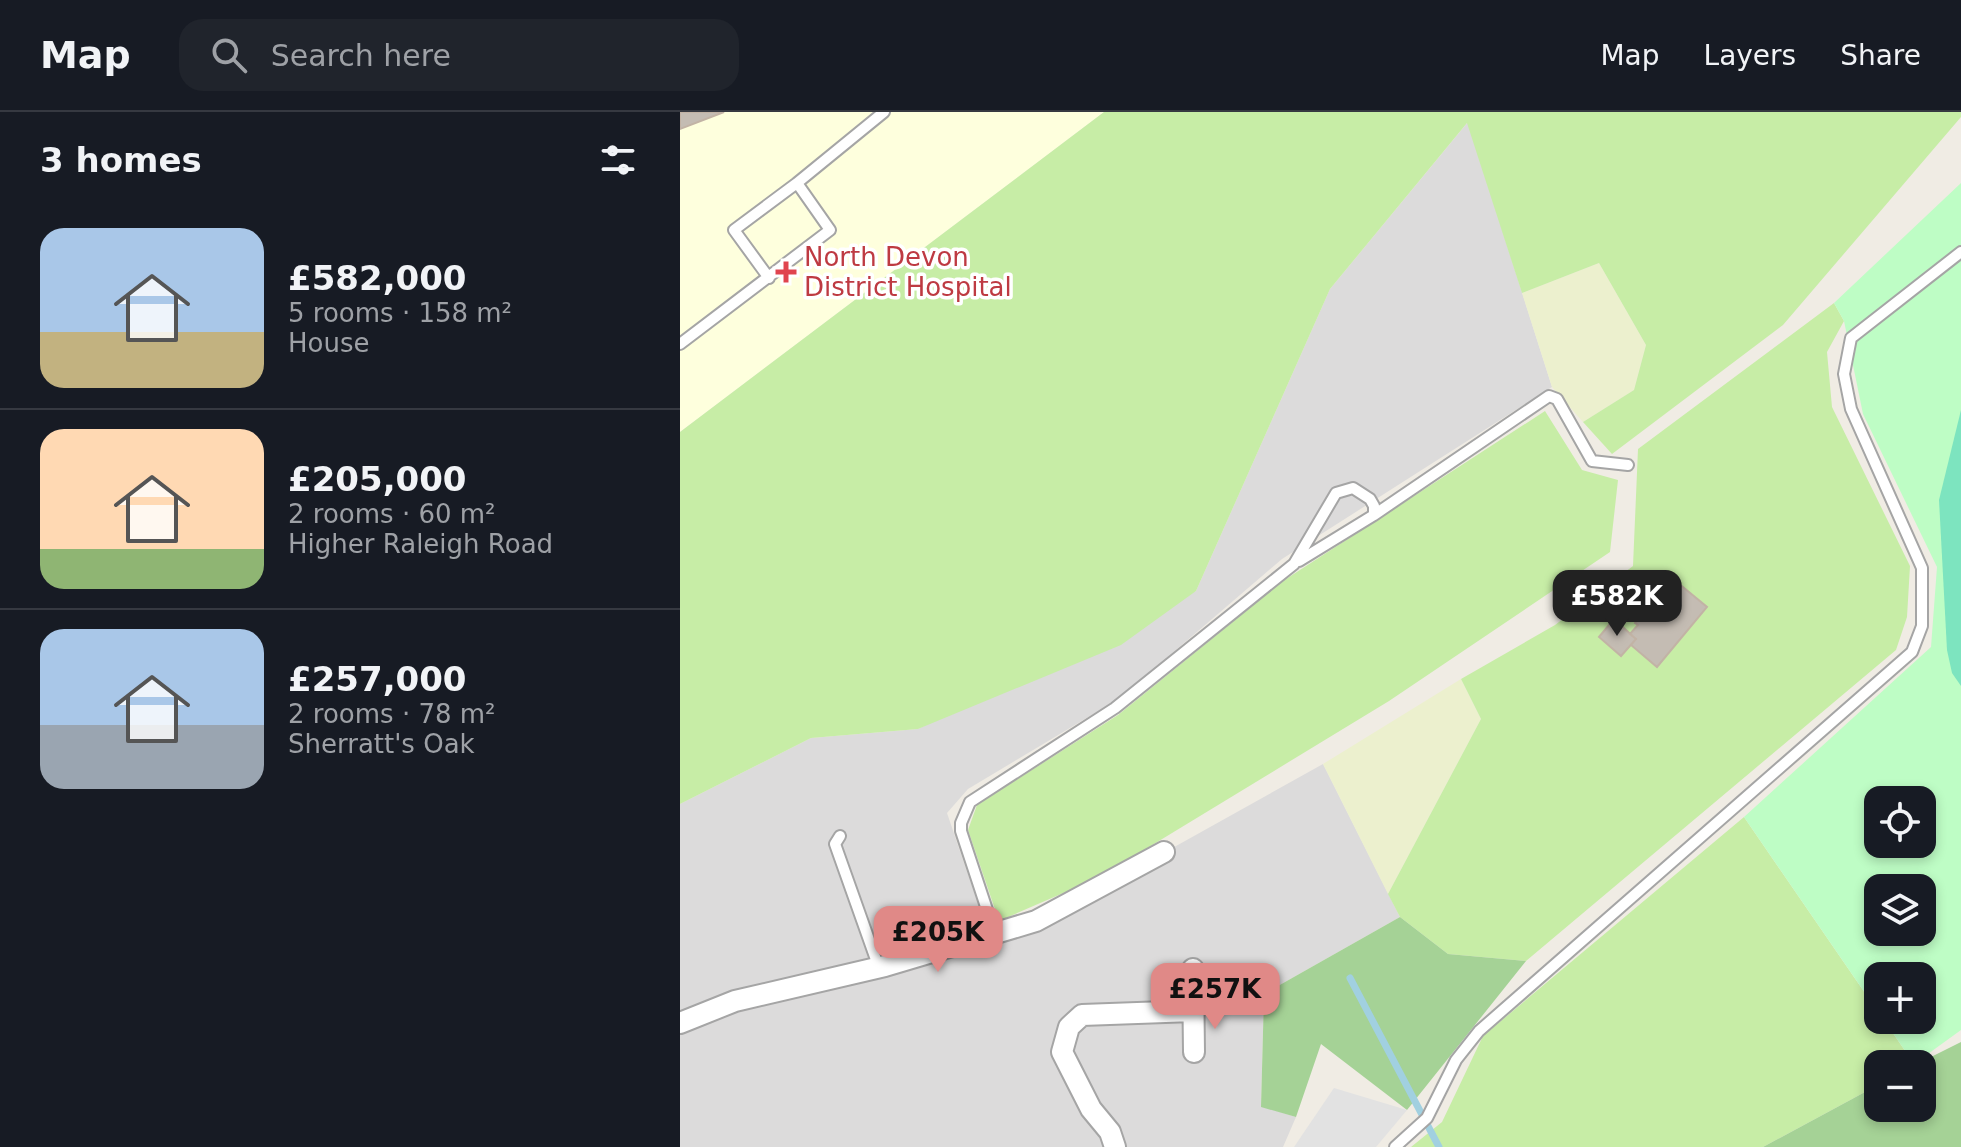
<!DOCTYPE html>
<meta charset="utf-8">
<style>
:root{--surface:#171b24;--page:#20242c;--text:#f1f3f6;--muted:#9ea1a6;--line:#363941;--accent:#e08987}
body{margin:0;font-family:"DejaVu Sans",sans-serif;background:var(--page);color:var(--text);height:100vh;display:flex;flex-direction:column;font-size:30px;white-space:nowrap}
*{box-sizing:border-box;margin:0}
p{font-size:26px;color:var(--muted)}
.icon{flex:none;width:44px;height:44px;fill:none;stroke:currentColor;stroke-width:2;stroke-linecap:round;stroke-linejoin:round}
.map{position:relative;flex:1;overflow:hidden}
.panel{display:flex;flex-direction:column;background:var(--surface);width:680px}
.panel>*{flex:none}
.buttons{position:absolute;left:1184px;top:674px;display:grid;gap:16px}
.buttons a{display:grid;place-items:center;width:72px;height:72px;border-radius:16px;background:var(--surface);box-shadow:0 4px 12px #0003;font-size:40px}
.price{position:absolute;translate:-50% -68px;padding:0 18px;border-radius:16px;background:var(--accent);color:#111;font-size:26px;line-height:52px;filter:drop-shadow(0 2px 4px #0008)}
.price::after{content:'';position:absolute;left:50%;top:48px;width:24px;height:18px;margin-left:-12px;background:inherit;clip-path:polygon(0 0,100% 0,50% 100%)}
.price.selected{background:#222;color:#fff}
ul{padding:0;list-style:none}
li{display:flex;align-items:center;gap:24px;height:200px;padding:0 40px}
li+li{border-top:2px solid var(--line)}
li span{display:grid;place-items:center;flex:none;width:224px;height:160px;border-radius:24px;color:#555}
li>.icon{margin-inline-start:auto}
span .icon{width:96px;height:96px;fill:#fffc;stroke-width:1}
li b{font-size:34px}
h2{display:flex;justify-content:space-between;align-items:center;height:96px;padding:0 40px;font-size:34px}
header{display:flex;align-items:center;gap:48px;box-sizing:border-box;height:112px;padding:0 40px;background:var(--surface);border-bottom:2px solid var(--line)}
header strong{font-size:38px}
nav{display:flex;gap:44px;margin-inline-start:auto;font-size:28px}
.search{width:560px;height:72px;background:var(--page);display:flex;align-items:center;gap:20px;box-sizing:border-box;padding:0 28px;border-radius:24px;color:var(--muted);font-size:30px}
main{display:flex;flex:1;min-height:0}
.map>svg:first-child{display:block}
.residential{fill:#dcdbdb}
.education{fill:#feffdd}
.farmland{fill:#ecf0ce}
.grass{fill:#c7eda6;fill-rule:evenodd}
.forest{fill:#a5d296}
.park{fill:#befdc5;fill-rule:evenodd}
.pitch{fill:#7de4bf}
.parking{fill:#e2e2e2}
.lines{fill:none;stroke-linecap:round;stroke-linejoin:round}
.stream{stroke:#a1d0e0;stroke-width:7}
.building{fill:#c4bcb3;stroke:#c2b3a5;stroke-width:2}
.lane-casing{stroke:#a5a5a5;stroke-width:14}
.street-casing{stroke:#a5a5a5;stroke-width:24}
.lane{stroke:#fff;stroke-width:10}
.street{stroke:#fff;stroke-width:20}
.health-dot{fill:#e0444e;stroke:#fff;stroke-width:3}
.labels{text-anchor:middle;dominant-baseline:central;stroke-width:7;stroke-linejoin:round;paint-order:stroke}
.health-label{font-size:26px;fill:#be3a42;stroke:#fff;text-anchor:start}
</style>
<header>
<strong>Map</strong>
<div class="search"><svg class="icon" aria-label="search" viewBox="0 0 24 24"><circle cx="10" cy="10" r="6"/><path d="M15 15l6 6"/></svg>Search here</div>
<nav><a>Map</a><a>Layers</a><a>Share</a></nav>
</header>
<main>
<section class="panel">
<h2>3 homes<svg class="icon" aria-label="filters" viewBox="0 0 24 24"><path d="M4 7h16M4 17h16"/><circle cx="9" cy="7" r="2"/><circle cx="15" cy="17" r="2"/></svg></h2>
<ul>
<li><span style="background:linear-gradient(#a9c7e8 65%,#c2b280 0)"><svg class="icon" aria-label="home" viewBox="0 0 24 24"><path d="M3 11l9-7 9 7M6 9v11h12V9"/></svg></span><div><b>£582,000</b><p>5 rooms · 158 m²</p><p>House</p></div></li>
<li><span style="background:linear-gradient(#ffd9b3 75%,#8fb573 0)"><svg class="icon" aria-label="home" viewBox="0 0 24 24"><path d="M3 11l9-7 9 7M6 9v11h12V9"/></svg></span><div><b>£205,000</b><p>2 rooms · 60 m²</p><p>Higher Raleigh Road</p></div></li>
<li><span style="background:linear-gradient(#a9c7e8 60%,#9aa5b1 0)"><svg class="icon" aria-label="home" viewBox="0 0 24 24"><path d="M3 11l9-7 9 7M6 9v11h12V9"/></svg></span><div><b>£257,000</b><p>2 rooms · 78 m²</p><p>Sherratt's Oak</p></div></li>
</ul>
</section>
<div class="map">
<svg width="1281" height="1035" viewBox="0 0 1281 1035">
<rect width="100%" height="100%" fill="#f0ece4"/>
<path class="residential" d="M788,10L872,275L602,447L440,586L288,677L267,701L313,836L643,652L720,805L584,882L581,994L616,1005L603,1035H0V692L131,626L238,617L516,479L650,177Z"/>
<path class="education" d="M0,0H424L0,320Z"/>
<path class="farmland" d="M919,151L966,233L954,278L903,310L872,275L842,181Z
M781,567L801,607L708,782L643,652Z"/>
<path class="grass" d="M424,0H1281V5L1103,213L932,342L903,310L954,278L966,233L919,151L842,181L787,11L650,177L516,479L441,533L238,617L131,626L0,692V320Z
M1154,191L1164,209L1147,240L1152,295L1230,454L1227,505L1216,538L846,849L768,842L720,805L708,782L801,607L781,567L875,513L953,454L958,337ZM992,466L1027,495L977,554L951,533L941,544L919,525L934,507L950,522L958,513L955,510Z
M865,299L902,358L938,368L930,440L709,589L418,766L319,809L288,718L297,693L438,603L603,469Z
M1064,705L1198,900V908H1204L1234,952H1198V973L1083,1035H731L762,1010L803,924Z"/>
<path class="forest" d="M720,805L768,842L846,849L727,998L641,932L616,1005L581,995L584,882Z
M1281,930V1035H1083L1198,973V996H1242V952H1237Z"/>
<path class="park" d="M1281,71V918L1234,952L1204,908H1242V864H1198V900L1064,705L1251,535L1257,455L1183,302L1164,209L1154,191ZM1198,688H1242V732H1198ZM1198,776H1242V820H1198Z"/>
<path class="pitch" d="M1281,298V574L1272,561L1267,538L1259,388Z"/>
<path class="parking" d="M654,976L727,998L696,1035H614Z"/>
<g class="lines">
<path class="stream" d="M670,866L759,1035"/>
</g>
<path class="building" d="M0,0H44L0,17Z
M992,466L1027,495L977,555L951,533L956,527L950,522L958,513L955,511Z
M934,507L956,527L941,544L919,525Z"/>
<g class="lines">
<g class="lane-casing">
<path id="lane" d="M117,71L204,0
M0,232L150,118L117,71L54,118L89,166
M619,449L694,403
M160,724L155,732L199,856
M315,822L281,719V711L290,690L435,596L614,452L656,381L673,376L690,387L694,394V403L869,284L877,287L912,349L948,353
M715,1035L747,1006L776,948L799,919L1232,540L1242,514V456L1171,297L1164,262L1171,226L1281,140"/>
</g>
<g class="street-casing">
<path id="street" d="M513,857L514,940
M0,911L55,889L205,854L356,809L484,740
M435,1035L430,1020L411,997L382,940L389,915L402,903L513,899"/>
</g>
<use href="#lane" class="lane"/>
<use href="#street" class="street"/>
</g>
<path class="health-dot" d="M102 148h8v8h8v8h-8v8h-8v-8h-8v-8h8z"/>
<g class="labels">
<g class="health-label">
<text x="124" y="145">North Devon<tspan x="124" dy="30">District Hospital</tspan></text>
</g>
</g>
</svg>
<div class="buttons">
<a><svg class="icon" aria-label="locate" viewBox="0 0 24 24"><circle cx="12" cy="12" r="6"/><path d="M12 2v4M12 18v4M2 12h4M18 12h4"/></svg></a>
<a><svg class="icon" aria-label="layers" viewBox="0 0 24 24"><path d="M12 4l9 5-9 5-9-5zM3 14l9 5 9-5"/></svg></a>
<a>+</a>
<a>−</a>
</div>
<b class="price selected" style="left:937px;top:526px">£582K</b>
<b class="price" style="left:258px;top:862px">£205K</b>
<b class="price" style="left:535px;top:919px">£257K</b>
</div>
</main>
